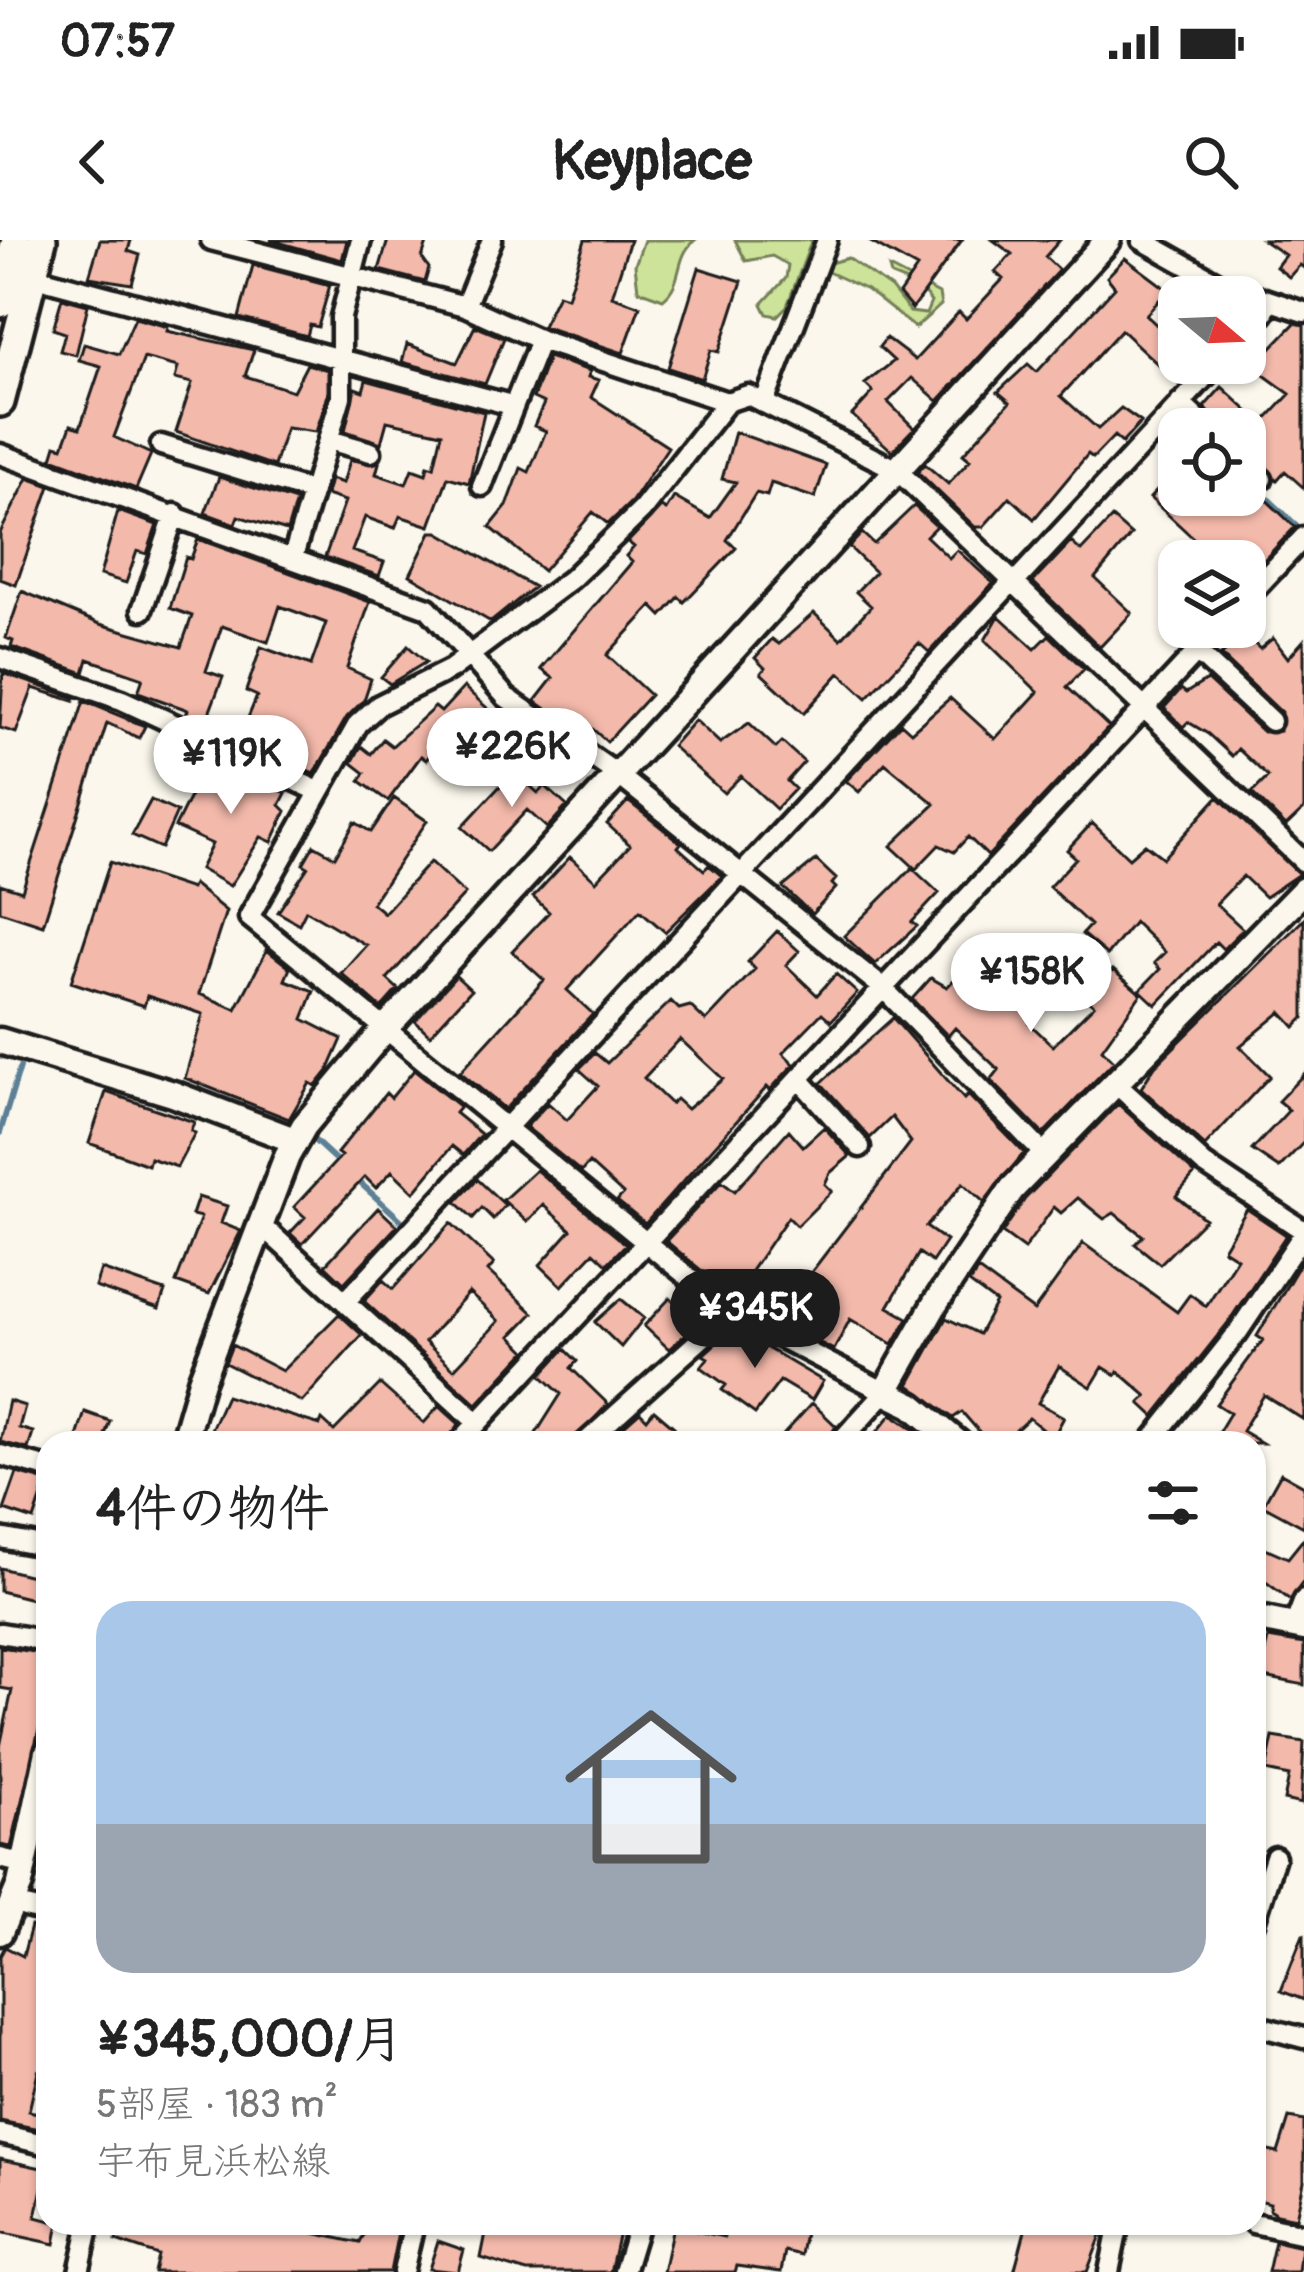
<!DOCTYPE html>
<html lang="ja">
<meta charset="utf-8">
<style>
:root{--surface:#fff;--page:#f2f2f2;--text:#222;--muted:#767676;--line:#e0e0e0;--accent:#1c1c1c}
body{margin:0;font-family:Pangolin,"Klee One",sans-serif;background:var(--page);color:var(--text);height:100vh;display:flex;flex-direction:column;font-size:45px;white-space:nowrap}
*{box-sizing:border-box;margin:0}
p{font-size:39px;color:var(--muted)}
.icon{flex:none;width:66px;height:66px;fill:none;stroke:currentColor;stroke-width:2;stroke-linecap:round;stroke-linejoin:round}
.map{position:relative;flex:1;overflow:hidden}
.side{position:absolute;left:36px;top:1191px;width:1230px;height:804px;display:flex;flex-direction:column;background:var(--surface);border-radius:36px;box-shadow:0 3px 9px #0004}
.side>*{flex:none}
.needle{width:78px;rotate:109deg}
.fabs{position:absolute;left:1158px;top:36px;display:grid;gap:24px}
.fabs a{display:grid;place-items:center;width:108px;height:108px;border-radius:24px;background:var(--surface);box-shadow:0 3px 9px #0004;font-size:60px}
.price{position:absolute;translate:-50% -102px;padding:0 27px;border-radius:42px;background:#fff;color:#222;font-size:39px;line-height:78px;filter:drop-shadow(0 3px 6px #0008)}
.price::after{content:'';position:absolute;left:50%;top:72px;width:36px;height:27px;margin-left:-18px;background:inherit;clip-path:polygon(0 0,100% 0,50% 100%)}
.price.selected{background:var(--accent);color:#fff}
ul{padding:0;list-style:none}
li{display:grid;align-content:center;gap:24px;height:636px;padding:0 60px}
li+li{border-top:3px solid var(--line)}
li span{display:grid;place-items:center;height:372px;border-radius:36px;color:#555}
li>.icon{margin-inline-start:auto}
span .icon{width:216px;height:216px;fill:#fffc;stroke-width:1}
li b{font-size:51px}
h2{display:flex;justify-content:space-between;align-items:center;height:144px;padding:0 60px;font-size:51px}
.status{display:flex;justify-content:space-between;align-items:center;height:84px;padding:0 60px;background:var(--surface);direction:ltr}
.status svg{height:33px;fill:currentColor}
header{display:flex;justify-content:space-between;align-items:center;height:156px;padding:0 60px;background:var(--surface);font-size:54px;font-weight:700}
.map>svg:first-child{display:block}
.green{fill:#cce399;stroke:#74805a;stroke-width:3}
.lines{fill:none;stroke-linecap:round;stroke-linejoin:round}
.stream{stroke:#5d8096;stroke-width:6}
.building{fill:#f3b9ab;stroke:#1c1c1c;stroke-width:3;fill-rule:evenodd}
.street-casing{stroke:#1c1c1c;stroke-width:27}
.secondary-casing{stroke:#1c1c1c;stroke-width:33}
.primary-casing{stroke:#1c1c1c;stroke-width:36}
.street{stroke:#fbf7ec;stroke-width:18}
.secondary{stroke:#fbf7ec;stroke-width:24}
.primary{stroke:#fbf7ec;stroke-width:27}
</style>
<div class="status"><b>07:57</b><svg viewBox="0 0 49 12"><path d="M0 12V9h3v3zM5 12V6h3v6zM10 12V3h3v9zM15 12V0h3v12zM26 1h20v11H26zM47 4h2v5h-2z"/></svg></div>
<header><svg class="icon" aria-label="back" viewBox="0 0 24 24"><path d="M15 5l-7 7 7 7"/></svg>Keyplace<svg class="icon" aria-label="search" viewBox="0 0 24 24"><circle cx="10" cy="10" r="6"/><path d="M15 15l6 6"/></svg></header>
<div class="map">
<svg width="1304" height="2032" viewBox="0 0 1304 2032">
<rect width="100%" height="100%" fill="#fbf7ec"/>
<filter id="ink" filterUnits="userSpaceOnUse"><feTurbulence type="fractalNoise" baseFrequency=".00833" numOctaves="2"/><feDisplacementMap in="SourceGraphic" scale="24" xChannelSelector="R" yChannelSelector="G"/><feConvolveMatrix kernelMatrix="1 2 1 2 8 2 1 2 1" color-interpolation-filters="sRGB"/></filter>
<g filter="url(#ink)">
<path class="green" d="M644,0H695C674,17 684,43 663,59L638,50L635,25Z
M735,0H812L787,66L777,76L767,74L762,64L786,38L788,25L772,16L746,21Z
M848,18L891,48L910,72L926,74L931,62L919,47L891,36L889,28L939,54L941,65L915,88L867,50L828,32L830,23Z"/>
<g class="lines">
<path class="stream" d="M1185,181L1193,189
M1245,237L1299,288
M0,893L20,827
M314,900L340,924
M358,941L404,983"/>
</g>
<path class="building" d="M100,0H131L128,11L140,15L132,44L89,37Z
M270,0H347L342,20Z
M388,0H428L422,18L429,28L425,42L379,30Z
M585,0H630L612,56L640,66L623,113L542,86L558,54L567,57Z
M867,0H962L912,69L899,54L917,28Z
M993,0H1060L1045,17L1059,30L938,161L912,138L888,162L914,188L892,211L852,175L873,152L865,144L894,121L879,107L886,98L915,120L959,72L966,79L1003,39L995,32L1012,14Z
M1263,0H1304V28L1300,25L1289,37L1276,27L1285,15Z
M1125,18L1168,50L1146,75L1179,106V123H1197L1179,144L1121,90L1061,156L1098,189L1121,168L1141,182L1122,203L1114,196L1093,218L1088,214L1034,279L1010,257L983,287H975L918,232L925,224L948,244L970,220L963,214L1010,162L998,152L1028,124L1037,132L1115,47L1107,37Z
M253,25L330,45L318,87L310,85L307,96L239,78Z
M699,28L742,41L719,112L711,110L702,139L668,128Z
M62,58L88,65L76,115L60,111L65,93L53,89Z
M135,78L168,87L167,91L254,110L245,136L293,151L307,124L328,130V155L316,192L286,188L274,226L176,192L192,143L175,139L178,127L144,118L114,197L151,214L136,249L52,218L56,205L63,207L71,185L80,188L101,126L79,120L84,104L119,114Z
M1295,83L1304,85V248L1285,231L1277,240L1245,210V189H1225L1204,167L1222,147L1262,184L1290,154L1253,127Z
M475,86L504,98L485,144L402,122L407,104L457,123Z
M548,117L590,131L588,137L599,140L591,157L668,207L632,261L608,284L593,272L543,331L490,287L507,266L521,228L529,232L546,191L534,186L544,163L533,158Z
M366,140L484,172L469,243L448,237L430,286L400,276L395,288L365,277L352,311L384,322L379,336L325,317L345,261L326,255L330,239L343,243L350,220L379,223L376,234L406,244L412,229L426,234L428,225L434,227L442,193L387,181L381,203L345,191L355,148L363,151Z
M735,192L826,225L815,258L771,243L767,256L756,253L727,300L736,308L684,362L679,357L662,376L652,366L607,415L650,455L607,502L574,472L565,482L535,461L553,438L541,429L632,322L626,316L634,307L628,302L661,267L666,270L674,257L710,278L736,242L722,239Z
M1179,227V255H1261L1295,287L1245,340V321H1218L1150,258Z
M219,237L296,261L287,291L238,276L235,284L205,273Z
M28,238L50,246L16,345L0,339V293Z
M914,266L936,286L926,296L949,318L957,310L993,343L929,412L919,403L867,458L840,433L804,473L761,433L765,428L755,418L772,399L779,404L814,373L841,399L871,366L856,352L875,332L849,307L862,293L874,304Z
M118,271L157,285L147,314L137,311L126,343L100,335Z
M1112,278L1131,295L1095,338L1132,373L1100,407L1033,342L1071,302L1081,311Z
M431,292H438L534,347L491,382L410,335Z
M198,299L370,362L347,428L371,439L364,460L347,477L314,534L303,529L305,525L261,507L264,498L243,490L257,456L246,451L261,407L311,425L326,383L280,366L268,402L222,386L206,431L223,437L205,484L186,475L188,470L138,452L143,438L88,419L84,433L11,407L13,401L6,398L22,351L100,384L181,407L192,376L170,368L186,317L191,319Z
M999,376L1035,409L1049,395L1084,429L1067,447L1109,487L988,616L968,597L954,612L939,605L916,629L891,606L935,564L885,523L859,552L846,541L901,483L911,492L950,458L995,499L1038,452L985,400Z
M1246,396L1260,409L1273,398L1288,418L1304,400V569L1286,586L1252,553L1268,537L1238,509L1232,516L1208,494L1188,482L1183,487L1164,468L1181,449L1186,453L1207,440L1263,492L1280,491L1281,472L1221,415Z
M408,406L426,422L390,444L381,437Z
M3,433L75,458L74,461L33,448L16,493L0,488Z
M464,447L497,477L502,470L522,485L501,513L477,495L457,517L441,502L426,520L421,516L388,561L360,541L365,533L352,523L361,506L371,514L383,499L392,506L435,467L441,472Z
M84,461L145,486L139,498L107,483L43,685L0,671V644L22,651Z
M695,480L720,503L749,483L776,508L782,502L804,522L787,541L795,549L776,569L741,536L724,553L672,506Z
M210,516L286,553L280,565L286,571L272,602L261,597L230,646L200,629L212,604L175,587Z
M514,531L538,553L545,546L567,566L547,588L527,570L489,611L462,587Z
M1218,557L1299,634L1265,657L1243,636L1216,664L1243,689L1223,709L1216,702L1156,765L1140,750L1160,729L1154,723L1165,712L1134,682L1107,715L1082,694L1090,685L1049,647L1076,618L1067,610L1092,583L1129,618L1145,604L1163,618Z
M394,558L427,581L372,663L384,673L430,622L465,654L387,739L398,749L381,768L341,733L366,705L306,670L299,684L278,672L308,627L303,624L314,605L335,617L355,582L371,592Z
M151,560L177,572L161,608L132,595Z
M628,561L681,603L678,607L704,630L709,625L722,636L665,692L640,670L567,750L593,774L505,869L460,832L544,740L512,711L549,672L533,657L570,617L596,641L630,605L607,584Z
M816,620L836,639L832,644L836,648L812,674L783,647Z
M110,622L191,649L193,644L226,671L199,754L236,769L267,710L290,728L285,740L314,751L303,779L342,799L328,831L316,846L310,843L289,879L185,838L203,774L147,756L144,766L71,742Z
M912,628L939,653L912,682L917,686L875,724L844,696Z
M1304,679V778L1295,787L1281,772L1240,806L1270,836L1205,906L1141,848L1155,826Z
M777,691L799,711L786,725L817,755L836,734L857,753L831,781L822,773L783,813L794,824L770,850L767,847L645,984L617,961L623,954L589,923L581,932L526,887L548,863L567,880L598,846L579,829L595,813L607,823L671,761L679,769L690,766L706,781L755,729L748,722ZM680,799L723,839L687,869L676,859L671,864L644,838Z
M1029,702L1052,724L1033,753L1047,766L1030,784L1053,806L1094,765L1088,760L1113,730L1141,754L1102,809L1114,821L1043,894L991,840L999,830L955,788L948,796L912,759L931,738L947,747L963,730L990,756L997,754L1018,730L1010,723Z
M456,736L471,750L430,795L415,781Z
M893,778L964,859L968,855L1024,913L984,962L963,943L926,987L946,1001L932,1022L919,1013L888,1067L908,1078L893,1104L850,1079L834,1110L738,1061L666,1001L722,941L735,951L789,890L803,906L824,887L850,916L830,933L825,944L832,951L797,986L788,977L751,1031L777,1052L791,1034L803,1043L911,902L892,877L870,898L821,843Z
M414,830L460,867L455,873L481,894L463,915L452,906L414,952L392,931L376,948L365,937L302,1004L290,993L305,977L294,967L341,916L337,913L386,853L391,858Z
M1304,834V902L1279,928L1252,910L1289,870L1278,861Z
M106,852L194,882L191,891L195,893L177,927L150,918L148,925L89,903Z
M1118,864L1195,934L1176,956L1205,979L1160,1024L1135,1004L1143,996L1114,973L1104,979L1078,958L1061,973L1054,967L1024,1009L1002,993L1025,959Z
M536,930L626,1004L607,1024L594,1012L562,1046L540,1025L571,990L543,965L527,982L503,960Z
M477,939L505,965L493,979L482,968L473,978L456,962Z
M198,957L227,966L221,983L241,991L209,1054L176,1042L201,977L192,975Z
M378,968L397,986L344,1043L325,1025Z
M1247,969L1286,995L1227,1084L1154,1176L1140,1163L1147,1156L1118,1131L1116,1135L1103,1127L1091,1147L1059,1126L1038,1163L1064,1177L1053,1198L1029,1178L1002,1203H989L962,1172L953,1178L909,1145L946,1078L979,1094L996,1063L969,1043L978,1030L1034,1071L1083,1003L1177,1072L1190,1054L1206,1066L1237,1018L1223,1009Z
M451,983L494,1024L488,1031L533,1073L511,1096L526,1111L477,1164L364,1061L383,1040L393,1049ZM469,1053L499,1081L454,1129L425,1102Z
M1304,1017V1180L1264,1155L1242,1191L1262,1203H1212L1230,1173L1216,1164L1263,1100L1257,1096Z
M101,1029L165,1051L159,1069L95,1047Z
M670,1058L698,1084L669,1109L644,1086Z
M621,1059L644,1078L621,1107L595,1082Z
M339,1074L362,1095L302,1162L225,1123L232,1105L282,1131Z
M733,1088L823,1141L812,1160L780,1141L755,1174L722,1150L726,1145L701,1127L708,1118L703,1115Z
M565,1109L577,1121L571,1128L608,1164L572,1203H530L561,1154L541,1135Z
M380,1144L424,1183L439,1166L459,1184L446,1203H232L208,1196L226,1156L320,1185L322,1180L334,1191Z
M9,1161L25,1166L19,1188L33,1192L28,1209L0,1202Z
M812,1163L836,1186L826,1203H776Z
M654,1170L674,1187L660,1203H605L640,1172L647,1179Z
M85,1172L110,1181L102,1203H75Z
M892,1174L927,1198L923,1203H868Z
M17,1233L47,1241L34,1280L4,1270Z
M1281,1233L1304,1246V1287L1263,1265Z
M1304,1298V1341L1290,1360L1254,1333V1303L1288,1318Z
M0,1328L48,1340V1363L0,1351Z
M1268,1398L1304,1404V1445L1260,1436Z
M0,1407L48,1414L43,1472L11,1607L0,1605V1507L12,1450L0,1448Z
M1273,1497L1304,1502L1301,1564L1284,1560L1289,1536L1266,1531Z
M31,1686L48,1691V1835L38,1831L29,1871L47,1875L44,1890L0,1881V1716L5,1707L23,1716Z
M1303,1695H1304V1760L1281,1751Z
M1289,1878L1304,1881V1941L1296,1978L1276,1974L1269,1969L1270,1963L1254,1959V1908L1278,1913Z
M0,1919L46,1929L36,1977L59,1983L55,2004L0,1992Z
M120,1983H267L360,2003L369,1985L398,1992L390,2032H154L158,2015L116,2001Z
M488,1983H621L610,2032H527L481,2018Z
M727,1983L805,1992L801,2015L785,2011L781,2032L737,2026L735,2032H663L673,1986L724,1997Z
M1027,1983H1095L1105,1985L1087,2032H1014Z
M438,2001L464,2010L458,2032L429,2029Z
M1275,2001L1301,2007L1298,2032H1268Z"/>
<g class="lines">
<g class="street-casing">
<path id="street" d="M211,0L465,66L540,100L727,162
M1142,0L1222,45L1304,72
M32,36L511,165
M465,66L492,0
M1245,94L1264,73L1267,61
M764,163L827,0
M1180,163L1208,189
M329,200L371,212
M161,205L313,252
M0,214L428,368L506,457L618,535L883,748L1044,914
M1245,224L1262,239
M482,246L540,100
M293,317L341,157V77L361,0
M1014,343L1218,123
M1245,360L1304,297
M142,370L175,274
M1197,412L1271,481
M0,418L122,460L318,551
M799,839L860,907
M1115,843L1204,924L1304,991
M259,989L271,994L478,1183
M345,1062L1012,342
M459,1203L1220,387
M585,1203L731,1072
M839,1203L885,1152L731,1072L249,677L358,484L379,465L451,429L571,339L642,270L727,162L748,155L897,230L1304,622
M1150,1203L1238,1092L1304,993
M0,1215L48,1228
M0,1298L48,1307
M1294,1386L1304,1360
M0,1393L48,1401
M0,1618L25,1624
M14,1664L48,1673
M1254,1683L1275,1617
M1254,1785L1304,1798
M0,1894L48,1905
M1253,1983L1304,1994
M79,2032L90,1983
M403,2032L414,1983
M624,2032L639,1983
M1109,2032L1119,1983"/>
</g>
<g class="secondary-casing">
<path id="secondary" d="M0,801L173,854L294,900
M183,1203L201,1141L287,916L304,886L385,789L1108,0
M958,1203L912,1165L885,1152L935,1064L1012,949L1304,650
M1254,1378L1304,1388
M0,1692L20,1644L48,1512"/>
</g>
<g class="primary-casing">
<path id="primary" d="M0,63L16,0
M0,162L42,0"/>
</g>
<use href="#street" class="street"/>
<use href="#secondary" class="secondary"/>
<use href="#primary" class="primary"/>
</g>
</g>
</svg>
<div class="fabs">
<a><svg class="needle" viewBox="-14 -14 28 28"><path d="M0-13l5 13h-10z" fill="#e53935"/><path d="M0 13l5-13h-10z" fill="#767676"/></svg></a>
<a><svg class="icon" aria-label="locate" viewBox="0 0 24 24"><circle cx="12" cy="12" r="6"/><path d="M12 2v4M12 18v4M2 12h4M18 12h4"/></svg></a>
<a><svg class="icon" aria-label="layers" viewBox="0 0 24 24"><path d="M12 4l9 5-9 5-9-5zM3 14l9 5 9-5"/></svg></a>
</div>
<b class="price" style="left:512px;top:570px">¥226K</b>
<b class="price" style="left:231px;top:577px">¥119K</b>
<b class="price" style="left:1031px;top:795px">¥158K</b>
<b class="price selected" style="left:755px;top:1131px">¥345K</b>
<section class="side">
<h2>4件の物件<svg class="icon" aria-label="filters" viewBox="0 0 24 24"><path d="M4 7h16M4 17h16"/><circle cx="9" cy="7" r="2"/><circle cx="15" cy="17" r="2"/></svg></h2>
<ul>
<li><span style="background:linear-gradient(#a9c7e8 60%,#9aa5b1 0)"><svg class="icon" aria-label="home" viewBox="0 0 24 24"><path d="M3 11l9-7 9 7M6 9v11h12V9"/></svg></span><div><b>¥345,000/月</b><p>5部屋 · 183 m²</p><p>宇布見浜松線</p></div></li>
</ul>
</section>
</div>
